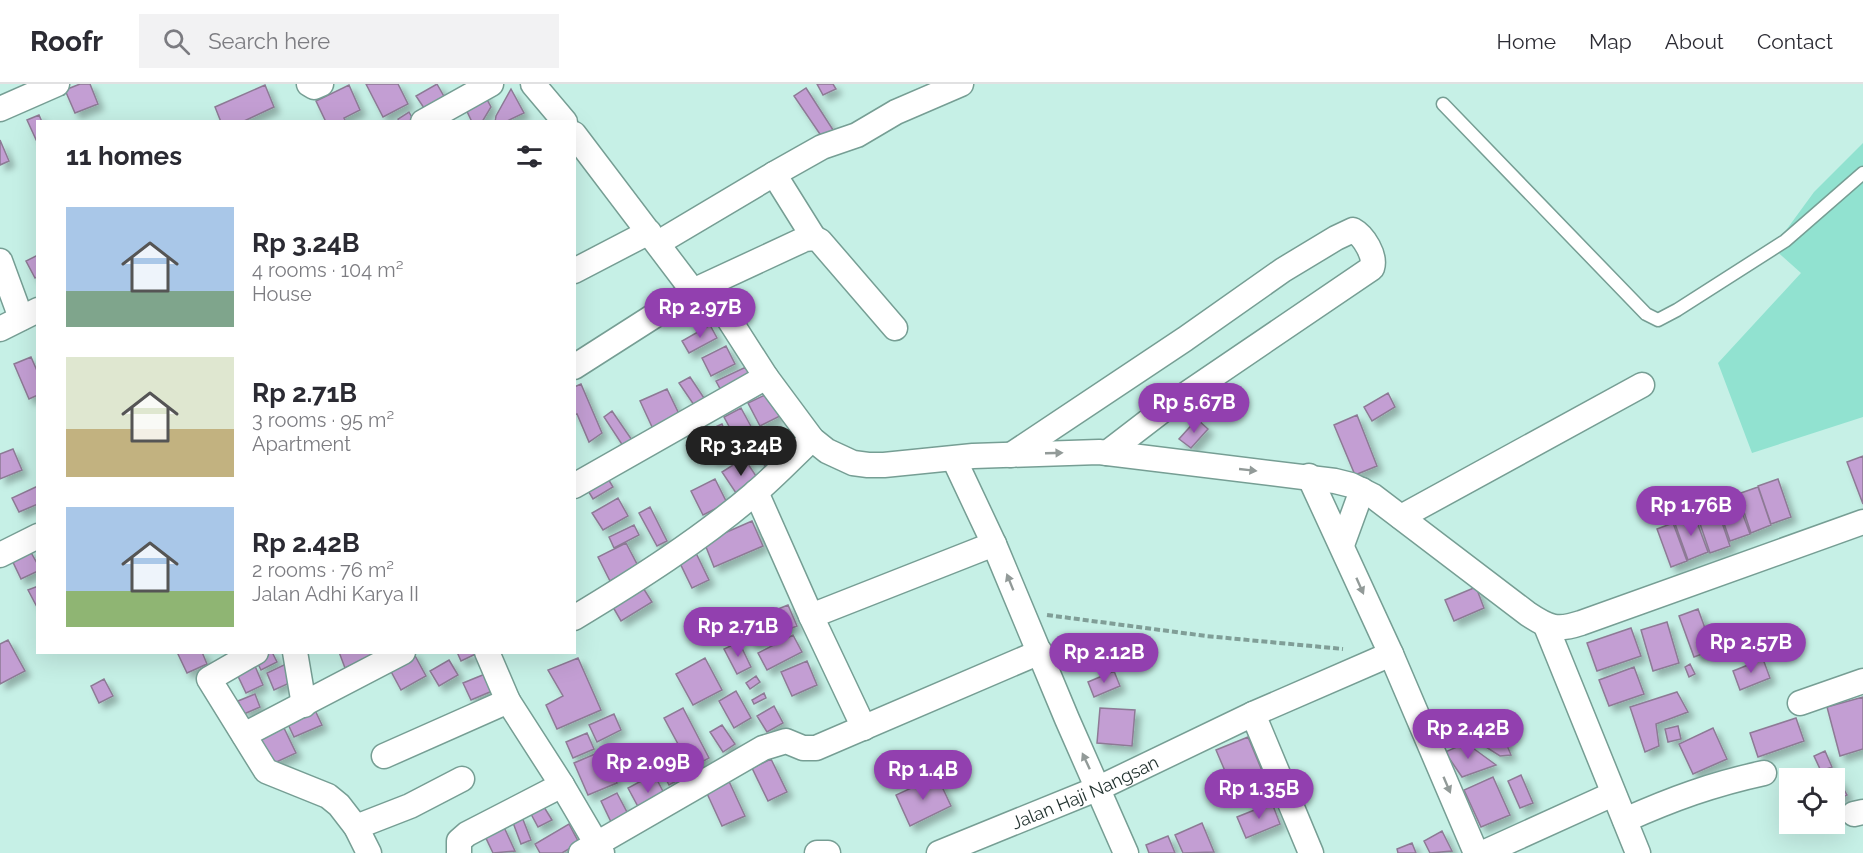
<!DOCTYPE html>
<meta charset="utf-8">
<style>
:root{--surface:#fff;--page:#f2f2f3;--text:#2b2b33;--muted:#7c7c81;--line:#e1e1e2;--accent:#9240af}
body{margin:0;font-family:Raleway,sans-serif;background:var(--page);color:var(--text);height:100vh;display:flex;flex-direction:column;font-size:22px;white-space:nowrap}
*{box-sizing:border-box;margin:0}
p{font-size:20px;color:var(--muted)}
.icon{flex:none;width:33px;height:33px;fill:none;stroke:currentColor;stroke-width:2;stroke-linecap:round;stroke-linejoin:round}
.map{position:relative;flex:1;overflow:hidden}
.drawer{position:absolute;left:36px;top:36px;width:540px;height:534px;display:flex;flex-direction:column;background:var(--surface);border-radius:0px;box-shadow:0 6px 24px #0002}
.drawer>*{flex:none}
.tools{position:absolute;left:1779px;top:684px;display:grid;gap:12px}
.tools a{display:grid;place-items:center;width:66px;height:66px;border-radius:0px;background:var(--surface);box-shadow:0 6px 24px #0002;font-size:30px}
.price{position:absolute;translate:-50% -51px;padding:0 14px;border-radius:21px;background:var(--accent);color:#fff;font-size:20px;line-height:39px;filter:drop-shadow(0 2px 3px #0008)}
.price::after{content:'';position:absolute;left:50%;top:36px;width:18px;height:14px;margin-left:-9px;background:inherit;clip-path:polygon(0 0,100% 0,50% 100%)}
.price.current{background:#222;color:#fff}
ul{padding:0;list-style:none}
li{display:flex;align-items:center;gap:18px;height:150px;padding:0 30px}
li span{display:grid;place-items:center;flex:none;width:168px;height:120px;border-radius:0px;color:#555}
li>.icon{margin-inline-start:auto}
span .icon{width:72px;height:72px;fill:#fffc;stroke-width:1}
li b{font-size:26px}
h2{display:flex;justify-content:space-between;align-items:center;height:72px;padding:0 30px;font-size:26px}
header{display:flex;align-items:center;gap:36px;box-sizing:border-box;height:84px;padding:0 30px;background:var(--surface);border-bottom:2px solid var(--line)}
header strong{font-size:28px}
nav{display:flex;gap:33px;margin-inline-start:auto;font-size:21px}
.search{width:420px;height:54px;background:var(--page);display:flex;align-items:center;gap:15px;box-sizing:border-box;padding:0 21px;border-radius:0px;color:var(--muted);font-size:22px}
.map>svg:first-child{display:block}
.green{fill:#91e2d0}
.building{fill:#c39ed3;stroke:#8d7a95;stroke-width:1.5;filter:url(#shadow)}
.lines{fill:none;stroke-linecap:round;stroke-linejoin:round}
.lane-casing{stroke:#769e94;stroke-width:15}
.street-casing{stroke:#769e94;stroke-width:27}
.path{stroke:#809e97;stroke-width:4;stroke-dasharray:6 3;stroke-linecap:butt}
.lane{stroke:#fff;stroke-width:12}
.street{stroke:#fff;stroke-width:24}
.oneway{fill:#929a98}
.labels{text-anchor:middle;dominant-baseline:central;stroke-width:6;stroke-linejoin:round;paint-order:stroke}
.street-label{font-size:18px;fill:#243431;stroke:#fff}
</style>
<header>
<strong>Roofr</strong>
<div class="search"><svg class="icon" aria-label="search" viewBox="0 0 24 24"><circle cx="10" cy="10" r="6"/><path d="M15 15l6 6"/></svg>Search here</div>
<nav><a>Home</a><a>Map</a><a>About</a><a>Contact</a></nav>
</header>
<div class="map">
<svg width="1863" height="769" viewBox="0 0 1863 769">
<defs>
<filter id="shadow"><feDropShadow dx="5.5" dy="5.5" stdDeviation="3" flood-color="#0004"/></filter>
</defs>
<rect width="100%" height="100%" fill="#c6f0e6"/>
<path class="green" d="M1863,59V333L1752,369L1718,279L1801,189L1773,164L1814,108Z"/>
<path class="building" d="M80,0H90L98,20L75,29L65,6Z
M366,0H398L408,20L383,33Z
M437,0L446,16L426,27L416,12Z
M817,0H833L836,5L823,11Z
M265,1L274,23L242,38H221L215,23Z
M349,1L360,26L344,34L346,38H326L316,17Z
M806,4L837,52L826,59L794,12Z
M511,5L524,29L505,38H495L496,32Z
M483,8L491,23L482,38H472L463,19Z
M409,28L414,37L399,38L398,35Z
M39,31L42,38H38V60L27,36Z
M0,56L9,77L0,81Z
M38,171V192L35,194L26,177Z
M710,241L717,254L689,269L682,257Z
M726,262L735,280L711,292L702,274Z
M31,273L38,289V311L29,315L14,280Z
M746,283L755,299L725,314L716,297Z
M690,293L706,317L696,324L679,299Z
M581,300L602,349L589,358L577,330L574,331V303Z
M667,305L680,332L653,345L640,317Z
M769,309L780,332L760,342L748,319Z
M1388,309L1395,323L1372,337L1364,323Z
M741,324L754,348L737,357L724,333Z
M612,327L634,359L625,365L604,333Z
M1357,331L1377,382L1355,391L1334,341Z
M1197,335L1208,345L1191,364L1179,355Z
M722,340L733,367L713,376L702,349Z
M770,347L786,368L765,382L750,362Z
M13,365L22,386L0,395V370Z
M1863,372V420L1847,378Z
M744,374L760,398L738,412L722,388Z
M607,393L613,403L593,415L587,405Z
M715,395L727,419L703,431L691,407Z
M1778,395L1791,433L1771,440L1758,402Z
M38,402V420L19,428L12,414Z
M1758,403L1771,441L1751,449L1738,410Z
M1736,412L1750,450L1730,457L1717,419Z
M618,414L628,432L603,446L592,429Z
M650,423L667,457L657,462L639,429Z
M1717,424L1730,462L1710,469L1697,431Z
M1694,430L1708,468L1688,476L1674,437Z
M752,437L763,462L714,483L704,458Z
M1673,439L1687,477L1671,483L1657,445Z
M634,441L639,451L614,464L609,453Z
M626,459L638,482L610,497L598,473Z
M29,465L38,481V487L21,495L11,474Z
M695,467L709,496L692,504L678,475Z
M640,499L652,518L621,537L610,518Z
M38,502V525L28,506Z
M1476,503L1484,524L1454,537L1445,516Z
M788,521L797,542L752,560L743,539Z
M1698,525L1713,566L1694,573L1679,532Z
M1667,538L1679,579L1653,587L1641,546Z
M1631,544L1641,572L1597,587L1587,559Z
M793,551L802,568L767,586L758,569Z
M8,556L25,587L0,600V560Z
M739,558L751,583L737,590L724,565Z
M177,568H202L207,580L187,589Z
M262,568H272L277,578L261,586L254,572Z
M339,568H374L375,571L345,584Z
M413,568L426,592L401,606L387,580Z
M457,568H480L461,577Z
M578,574L601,626L557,645L546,621L563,612L548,586Z
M705,574L722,606L693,621L676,590Z
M1763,575L1770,594L1740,606L1733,587Z
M449,576L458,591L439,602L430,587Z
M807,577L817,601L792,612L781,588Z
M286,580L294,597L274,606L267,589Z
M1690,580L1695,590L1689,593L1685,583Z
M255,582L263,601L246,609L237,590Z
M1634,583L1644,610L1609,622L1599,596Z
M1114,587L1120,602L1094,613L1088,598Z
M490,588L497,605L471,616L463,599Z
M756,592L760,598L750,605L746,599Z
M104,595L113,612L99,619L91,602Z
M736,607L751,634L734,644L719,617Z
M1677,608L1688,628L1656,640L1659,662L1645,668L1630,623Z
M764,609L766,614L754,620L752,616Z
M255,610L260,623L244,630L238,617Z
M1863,613V665L1840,672L1827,623Z
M774,622L783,639L767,648L757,632Z
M314,624L322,641L294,653L286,636Z
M683,624L709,674L691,684L664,634Z
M1100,624L1135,626L1132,662L1097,659Z
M1464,626L1472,644L1455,652L1446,634Z
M614,630L621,646L597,658L589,641Z
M1796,634L1804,657L1758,673L1750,649Z
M1497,637L1511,671L1500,672L1467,651Z
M722,641L735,660L723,668L710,648Z
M283,642L296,669L270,681L257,654Z
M1678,642L1681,655L1668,658L1665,645Z
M1713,644L1727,675L1693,690L1679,660Z
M587,649L594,665L573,674L566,658Z
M1248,653L1265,694L1234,708L1216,666Z
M1466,659L1496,681L1462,693L1445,668Z
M602,667L617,699L588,711L574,679Z
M1825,667L1832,683L1821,687L1814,672Z
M668,668L682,694L669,701L655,675Z
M771,675L787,708L768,717L752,684Z
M654,690L668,717L642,730L628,704Z
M1521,691L1533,719L1520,724L1508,697Z
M937,692L951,722L910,742L896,711Z
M727,693L745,732L722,742L704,703Z
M1493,693L1510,731L1481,743L1464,706Z
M1838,695L1847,711L1834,718V698Z
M617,709L629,732L612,740L601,717Z
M1272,719L1280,740L1246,754L1237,733Z
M544,723L552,736L538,743L531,730Z
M522,733L531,756L521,760L512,736Z
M1202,739L1214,768L1183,769L1175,751Z
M569,740L579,759L562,769H540L535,760Z
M503,741L515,767L493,769L484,750Z
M1442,747L1452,767L1430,769L1424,757Z
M1168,752L1175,769H1149L1146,761Z
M1412,759L1416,769H1398L1397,765Z"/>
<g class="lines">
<g class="lane-casing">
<path id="lane" d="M1443,20L1646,230L1658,236L1677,226L1785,157L1863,89"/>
</g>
<g class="street-casing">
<g id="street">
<path d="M309,0L314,3L321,0"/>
<path d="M533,0L565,38"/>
<path d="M0,25L57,0"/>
<path d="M423,38L491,0"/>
<path d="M574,50L693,207L723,226L766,293L812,355L827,367L853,379L868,381H884L973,372L1099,368L1335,397L1351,401L1373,412L1528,530C1549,544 1557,547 1581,539L1863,438"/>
<path d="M774,90L814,154"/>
<path d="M658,159L774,90L822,63L857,51L896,28L961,0"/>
<path d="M0,177L21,234"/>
<path d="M574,187L649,148"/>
<path d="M0,245L38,226"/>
<path d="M574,283L693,207L805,155L814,154L820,157L895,244"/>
<path d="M1011,371L1185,255L1283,186L1336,154L1353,146C1364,152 1376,172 1372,184L1163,326L1107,369"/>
<path d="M954,375L994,460L1067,635L1126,769"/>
<path d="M1309,392L1391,570L1476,769"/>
<path d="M574,402L766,293"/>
<path d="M756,408L811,532L864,644"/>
<path d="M1401,433L1642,301"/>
<path d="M1342,461L1362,406"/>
<path d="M0,471L38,452"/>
<path d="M811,532L994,460"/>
<path d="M574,534C637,496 700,456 755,409C775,392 793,373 812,355"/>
<path d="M1546,542L1638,769"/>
<path d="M256,568L209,595L266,687L328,712L339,721L356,743L369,769"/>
<path d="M295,568L304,621"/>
<path d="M487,568L508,617L562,701L602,769"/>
<path d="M1800,619L1863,597"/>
<path d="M1253,630L1311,769"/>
<path d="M244,651L403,568"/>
<path d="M384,672L508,617"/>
<path d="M1854,730L1863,728"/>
<path d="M1625,736C1672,715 1713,700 1764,689"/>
<path d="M356,743L410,722L462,695"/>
<path d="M459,769V757L467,750L562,701"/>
<path d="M581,769L763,664L786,657L803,664H816L1040,568"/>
<path d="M817,769H828"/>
<path id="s1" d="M939,769L1099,704L1253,630L1391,570"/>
<path d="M1483,769L1613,710"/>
</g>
</g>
<path class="path" d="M1047,531L1206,552L1343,565"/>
<use href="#lane" class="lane"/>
<use href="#street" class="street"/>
</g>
<defs><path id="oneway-solid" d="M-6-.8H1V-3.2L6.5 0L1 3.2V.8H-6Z" transform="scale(1.5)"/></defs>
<g class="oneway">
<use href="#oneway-solid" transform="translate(1054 369) rotate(-2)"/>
<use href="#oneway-solid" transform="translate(1248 386) rotate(6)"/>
<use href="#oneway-solid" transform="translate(1010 498) rotate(-112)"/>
<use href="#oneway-solid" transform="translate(1360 502) rotate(66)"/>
<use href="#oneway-solid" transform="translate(1086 677) rotate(-115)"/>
<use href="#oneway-solid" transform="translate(1447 701) rotate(67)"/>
</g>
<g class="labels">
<g class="street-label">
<text stroke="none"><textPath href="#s1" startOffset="158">Jalan Haji Nangsan</textPath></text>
</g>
</g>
</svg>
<div class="tools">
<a><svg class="icon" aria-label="locate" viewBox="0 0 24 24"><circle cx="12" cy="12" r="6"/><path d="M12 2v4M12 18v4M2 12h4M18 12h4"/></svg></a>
</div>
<b class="price" style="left:700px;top:255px">Rp 2.97B</b>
<b class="price" style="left:1194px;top:350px">Rp 5.67B</b>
<b class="price current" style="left:741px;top:393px">Rp 3.24B</b>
<b class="price" style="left:1691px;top:453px">Rp 1.76B</b>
<b class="price" style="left:738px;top:574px">Rp 2.71B</b>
<b class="price" style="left:1751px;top:590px">Rp 2.57B</b>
<b class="price" style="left:1104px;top:600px">Rp 2.12B</b>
<b class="price" style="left:1468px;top:676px">Rp 2.42B</b>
<b class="price" style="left:648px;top:710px">Rp 2.09B</b>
<b class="price" style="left:923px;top:717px">Rp 1.4B</b>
<b class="price" style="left:1259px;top:736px">Rp 1.35B</b>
<section class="drawer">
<h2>11 homes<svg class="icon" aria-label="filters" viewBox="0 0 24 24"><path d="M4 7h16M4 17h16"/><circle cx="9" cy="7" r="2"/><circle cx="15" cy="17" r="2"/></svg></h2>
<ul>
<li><span style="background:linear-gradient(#a9c7e8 70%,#7fa58c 0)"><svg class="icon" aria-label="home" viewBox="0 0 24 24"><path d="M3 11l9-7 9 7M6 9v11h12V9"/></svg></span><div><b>Rp 3.24B</b><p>4 rooms · 104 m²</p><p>House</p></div></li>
<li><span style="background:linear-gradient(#dfe7d0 60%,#c2b280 0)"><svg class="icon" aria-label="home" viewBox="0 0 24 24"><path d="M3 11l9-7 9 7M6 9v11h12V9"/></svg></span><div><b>Rp 2.71B</b><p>3 rooms · 95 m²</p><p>Apartment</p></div></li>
<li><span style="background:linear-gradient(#a9c7e8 70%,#8fb573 0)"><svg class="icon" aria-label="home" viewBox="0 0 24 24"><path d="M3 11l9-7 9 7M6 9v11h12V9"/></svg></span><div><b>Rp 2.42B</b><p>2 rooms · 76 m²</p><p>Jalan Adhi Karya II</p></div></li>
</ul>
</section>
</div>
